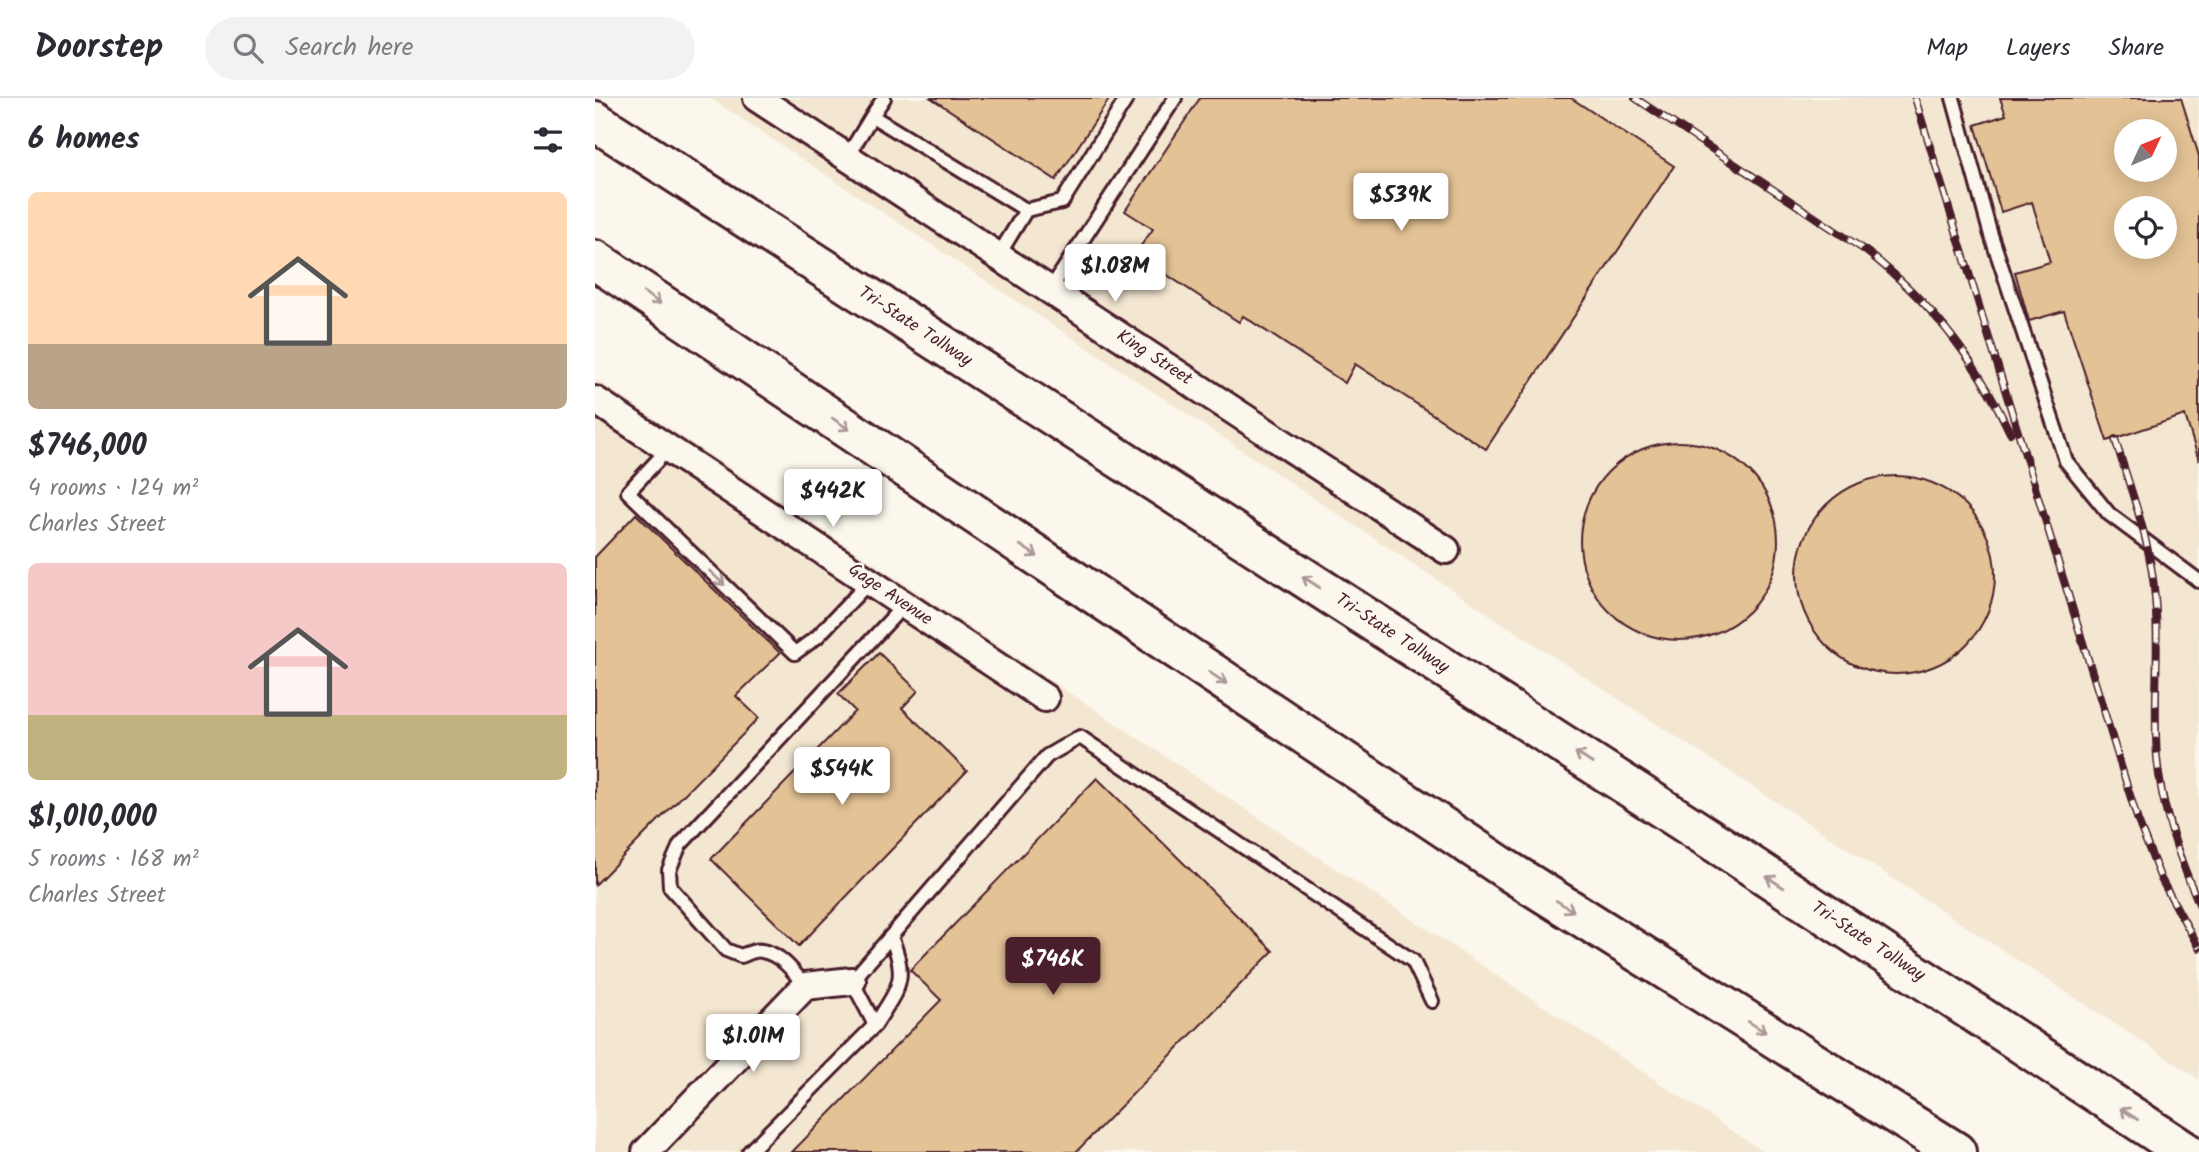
<!DOCTYPE html>
<meta charset="utf-8">
<style>
:root{--surface:#fff;--page:#f2f2f3;--text:#2b2b33;--muted:#7c7c81;--line:#e1e1e2;--accent:#4a1f2b}
body{margin:0;font-family:Kalam,sans-serif;background:var(--page);color:var(--text);height:100vh;display:flex;flex-direction:column;font-size:26px;white-space:nowrap}
*{box-sizing:border-box;margin:0}
p{font-size:23px;color:var(--muted)}
.icon{flex:none;width:38px;height:38px;fill:none;stroke:currentColor;stroke-width:2;stroke-linecap:round;stroke-linejoin:round}
.map{position:relative;flex:1;overflow:hidden}
.details{display:flex;flex-direction:column;background:var(--surface);width:595px}
.details>*{flex:none}
.needle{width:46px;rotate:46deg}
.fabs{position:absolute;left:1519px;top:21px;display:grid;gap:14px}
.fabs a{display:grid;place-items:center;width:63px;height:63px;border-radius:50%;background:var(--surface);box-shadow:0 4px 18px #0003;font-size:35px}
.price{position:absolute;translate:-50% -60px;padding:0 16px;border-radius:7px;background:#fff;color:#222;font-size:23px;line-height:46px;filter:drop-shadow(0 2px 4px #0008)}
.price::after{content:'';position:absolute;left:50%;top:42px;width:21px;height:16px;margin-left:-10px;background:inherit;clip-path:polygon(0 0,100% 0,50% 100%)}
.price.active{background:var(--accent);color:#fff}
ul{padding:0;list-style:none}
li{display:grid;align-content:center;gap:14px;height:371px;padding:0 28px}
li span{display:grid;place-items:center;height:217px;border-radius:10px;color:#555}
li>.icon{margin-inline-start:auto}
span .icon{width:126px;height:126px;fill:#fffc;stroke-width:1}
li b{font-size:30px}
h2{display:flex;justify-content:space-between;align-items:center;height:84px;padding:0 28px;font-size:30px}
header{display:flex;align-items:center;gap:42px;box-sizing:border-box;height:98px;padding:0 35px;background:var(--surface);border-bottom:2px solid var(--line)}
header strong{font-size:33px}
nav{display:flex;gap:38px;margin-inline-start:auto;font-size:24px}
.search{width:490px;height:63px;background:var(--page);display:flex;align-items:center;gap:18px;box-sizing:border-box;padding:0 24px;border-radius:38px;color:var(--muted);font-size:26px}
main{display:flex;flex:1;min-height:0}
.map>svg:first-child{display:block}
.built{fill:#f4e7d2;fill-rule:evenodd}
.building{fill:#e3c295;stroke:#4a1f2b;stroke-width:2;fill-rule:evenodd}
.lines{fill:none;stroke-linecap:round;stroke-linejoin:round}
.lane-casing{stroke:#4a1f2b;stroke-width:18}
.street-casing{stroke:#4a1f2b;stroke-width:32}
.highway-casing{stroke:#4a1f2b;stroke-width:44}
.lane{stroke:#fbf7ec;stroke-width:12}
.street{stroke:#fbf7ec;stroke-width:26}
.highway{stroke:#fbf7ec;stroke-width:38}
.rail-casing{stroke:#4a1f2b;stroke-width:8}
.rail{stroke:#fbf7ec;stroke-width:5;stroke-dasharray:16;stroke-linecap:butt}
.oneway{stroke:#ab9695}
.labels{text-anchor:middle;dominant-baseline:central;stroke-width:5;stroke-linejoin:round;paint-order:stroke}
.street-label{font-size:18px;fill:#4a1f2b;stroke:#fbf7ec}
</style>
<header>
<strong>Doorstep</strong>
<div class="search"><svg class="icon" aria-label="search" viewBox="0 0 24 24"><circle cx="10" cy="10" r="6"/><path d="M15 15l6 6"/></svg>Search here</div>
<nav><a>Map</a><a>Layers</a><a>Share</a></nav>
</header>
<main>
<section class="details">
<h2>6 homes<svg class="icon" aria-label="filters" viewBox="0 0 24 24"><path d="M4 7h16M4 17h16"/><circle cx="9" cy="7" r="2"/><circle cx="15" cy="17" r="2"/></svg></h2>
<ul>
<li><span style="background:linear-gradient(#ffd9b3 70%,#b9a48a 0)"><svg class="icon" aria-label="home" viewBox="0 0 24 24"><path d="M3 11l9-7 9 7M6 9v11h12V9"/></svg></span><div><b>$746,000</b><p>4 rooms · 124 m²</p><p>Charles Street</p></div></li>
<li><span style="background:linear-gradient(#f6c9c9 70%,#c2b280 0)"><svg class="icon" aria-label="home" viewBox="0 0 24 24"><path d="M3 11l9-7 9 7M6 9v11h12V9"/></svg></span><div><b>$1,010,000</b><p>5 rooms · 168 m²</p><p>Charles Street</p></div></li>
</ul>
</section>
<div class="map">
<svg width="1604" height="1054" viewBox="0 0 1604 1054">
<rect width="100%" height="100%" fill="#fbf7ec"/>
<filter id="ink" filterUnits="userSpaceOnUse"><feTurbulence type="fractalNoise" baseFrequency=".0143" numOctaves="2"/><feDisplacementMap in="SourceGraphic" scale="14" xChannelSelector="R" yChannelSelector="G"/><feConvolveMatrix kernelMatrix="1 2 1 2 8 2 1 2 1" color-interpolation-filters="sRGB"/></filter>
<g filter="url(#ink)">
<path class="built" d="M115,0H1604V981L883,509ZM1531,33H1570V72H1531ZM1531,110H1570V149H1531Z
M0,281L1169,1054H0Z"/>
<path class="building" d="M336,0H515L461,82Z
M605,0H976L1079,68L891,351L760,266L750,285L648,218L644,224L540,156L558,131L530,113Z
M1405,0H1586L1604,58V363L1590,317L1512,343L1469,213L1434,223L1420,174L1455,164L1437,104L1406,114L1380,27L1411,17ZM1531,33H1570V72H1531ZM1531,110H1570V149H1531Z
M985 443a99 99 0 1 1 198 0a99 99 0 1 1-198 0Z
M1202 477a99 99 0 1 1 198 0a99 99 0 1 1-198 0Z
M41,416L185,555L141,598L164,620L0,787V459Z
M284,555L323,593L307,610L372,673L204,848L116,761L260,613L243,596Z
M502,680L678,853L481,1054H197L346,902L315,872Z"/>
<g class="lines">
<g class="lane-casing">
<path id="lane" d="M1358,0L1395,134L1471,363L1514,416L1604,483
M277,18L289,0
M252,59L277,18L431,112L403,158
M431,112L467,104L532,0
M455,192L580,0
M74,350L33,394L200,555L222,539L275,483
M210,888C199,874 186,856 167,853C160,851 152,856 146,858L131,852L75,789L74,772L85,747L310,506
M280,927C303,890 314,882 296,839
M154,1054L280,927L257,883L452,658L485,639L818,863L837,903"/>
</g>
<g class="street-casing">
<path id="street" d="M162,0L851,452
M0,302L450,600
M51,1054L210,888L257,883"/>
</g>
<g class="highway-casing">
<path id="highway" d="M0,23L1129,750L1591,1054
M0,162L912,772L1361,1054"/>
</g>
<use href="#lane" class="lane"/>
<use href="#street" class="street"/>
<use href="#highway" class="highway"/>
<g class="rail-casing">
<path id="rail" d="M1040,0L1271,153C1335,203 1381,261 1415,335
M1320,0L1543,723L1566,781L1604,850
M1520,341C1536,393 1556,444 1560,500C1565,553 1558,606 1562,659C1566,710 1584,760 1604,806"/>
</g>
<use href="#rail" class="rail"/>
</g>
<defs><path id="oneway-shaft" d="M-6 0H5M1.5-3L5.5 0L1.5 3" fill="none" stroke-width="1.6" stroke-linecap="round" stroke-linejoin="round" transform="scale(1.75)"/></defs>
<g class="oneway">
<use href="#oneway-shaft" transform="translate(57 200) rotate(34)"/>
<use href="#oneway-shaft" transform="translate(246 326) rotate(34)"/>
<use href="#oneway-shaft" transform="translate(434 453) rotate(34)"/>
<use href="#oneway-shaft" transform="translate(122 480) rotate(44)"/>
<use href="#oneway-shaft" transform="translate(716 484) rotate(-147)"/>
<use href="#oneway-shaft" transform="translate(623 580) rotate(34)"/>
<use href="#oneway-shaft" transform="translate(989 660) rotate(-147)"/>
<use href="#oneway-shaft" transform="translate(1180 784) rotate(-147)"/>
<use href="#oneway-shaft" transform="translate(970 808) rotate(32)"/>
<use href="#oneway-shaft" transform="translate(1162 929) rotate(32)"/>
<use href="#oneway-shaft" transform="translate(1534 1016) rotate(-147)"/>
</g>
</g>
<g class="labels">
<g class="street-label">
<text transform="translate(320 229) rotate(33)">Tri-State Tollway</text>
<text transform="translate(559 260) rotate(33)">King Street</text>
<text transform="translate(295 497) rotate(34)">Gage Avenue</text>
<text transform="translate(797 536) rotate(33)">Tri-State Tollway</text>
<text transform="translate(1273 844) rotate(33)">Tri-State Tollway</text>
</g>
</g>
</svg>
<div class="fabs">
<a><svg class="needle" viewBox="-14 -14 28 28"><path d="M0-13l5 13h-10z" fill="#e53935"/><path d="M0 13l5-13h-10z" fill="#7c7c81"/></svg></a>
<a><svg class="icon" aria-label="locate" viewBox="0 0 24 24"><circle cx="12" cy="12" r="6"/><path d="M12 2v4M12 18v4M2 12h4M18 12h4"/></svg></a>
</div>
<b class="price" style="left:806px;top:135px">$539K</b>
<b class="price" style="left:520px;top:206px">$1.08M</b>
<b class="price" style="left:238px;top:431px">$442K</b>
<b class="price" style="left:247px;top:709px">$544K</b>
<b class="price active" style="left:458px;top:899px">$746K</b>
<b class="price" style="left:158px;top:976px">$1.01M</b>
</div>
</main>
